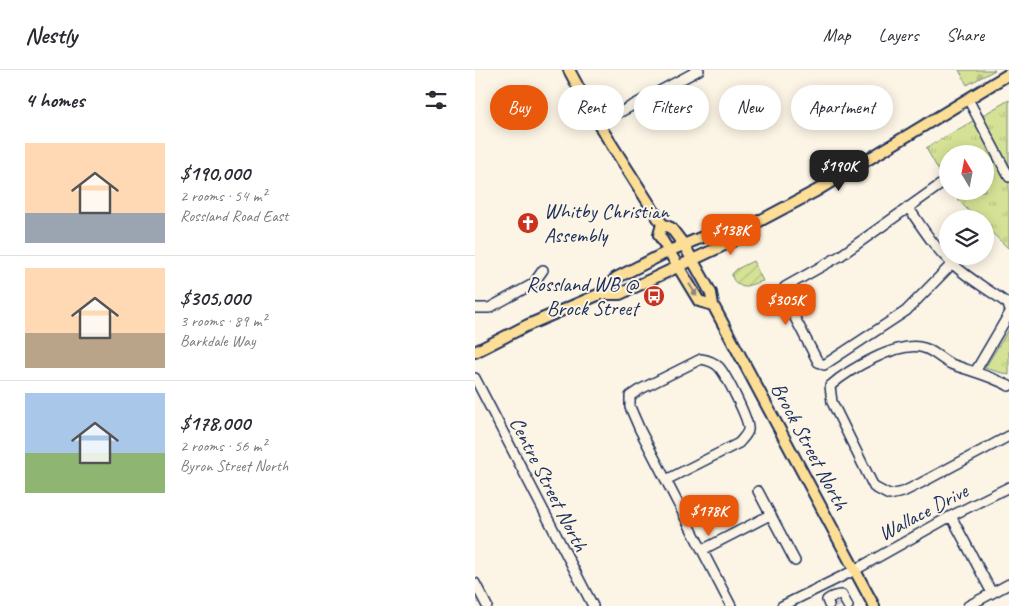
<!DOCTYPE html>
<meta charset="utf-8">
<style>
:root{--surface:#fff;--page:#f2f2f3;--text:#2b2b33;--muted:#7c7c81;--line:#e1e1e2;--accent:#ea580c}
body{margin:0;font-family:Caveat,sans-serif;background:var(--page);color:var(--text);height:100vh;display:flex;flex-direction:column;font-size:19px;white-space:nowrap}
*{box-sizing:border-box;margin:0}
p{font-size:16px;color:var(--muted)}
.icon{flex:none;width:28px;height:28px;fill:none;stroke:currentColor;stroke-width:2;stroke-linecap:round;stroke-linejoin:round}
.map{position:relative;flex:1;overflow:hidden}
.details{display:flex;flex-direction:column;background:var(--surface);width:475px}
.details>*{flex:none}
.banner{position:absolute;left:15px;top:15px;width:444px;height:45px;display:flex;gap:10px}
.needle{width:32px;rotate:350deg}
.controls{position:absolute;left:464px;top:75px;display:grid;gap:10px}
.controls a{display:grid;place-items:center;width:55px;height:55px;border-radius:50%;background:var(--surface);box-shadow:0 2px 12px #0003;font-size:25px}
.price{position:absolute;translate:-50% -42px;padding:0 11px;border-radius:10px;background:var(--accent);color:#fff;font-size:16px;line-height:32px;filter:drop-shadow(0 1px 2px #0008)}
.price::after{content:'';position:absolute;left:50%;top:30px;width:15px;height:11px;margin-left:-8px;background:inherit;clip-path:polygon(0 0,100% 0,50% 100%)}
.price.active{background:#222;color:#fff}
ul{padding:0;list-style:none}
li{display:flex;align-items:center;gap:15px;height:125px;padding:0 25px}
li+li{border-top:1px solid var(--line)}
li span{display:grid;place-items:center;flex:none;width:140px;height:100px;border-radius:0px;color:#555}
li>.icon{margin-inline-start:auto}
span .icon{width:60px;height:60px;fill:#fffc;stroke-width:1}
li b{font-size:21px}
h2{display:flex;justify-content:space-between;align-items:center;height:60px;padding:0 25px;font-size:21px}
.tag{padding:0 18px;border-radius:22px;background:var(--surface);box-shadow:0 2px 12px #0003;font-size:18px;line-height:45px}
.tag.active{background:var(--accent);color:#fff}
header{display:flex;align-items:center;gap:30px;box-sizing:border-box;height:70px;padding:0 25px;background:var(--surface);border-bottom:1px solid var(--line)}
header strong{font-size:24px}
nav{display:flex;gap:28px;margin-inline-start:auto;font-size:18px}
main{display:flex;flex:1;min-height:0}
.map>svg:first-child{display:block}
.grass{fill:url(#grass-tufts);stroke:#78887a}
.cemetery{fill:url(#cemetery-stones);stroke:#78887a}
.garden{fill:url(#garden-furrows);stroke:#78887a}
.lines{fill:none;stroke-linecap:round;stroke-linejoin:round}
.minor-tunnel{stroke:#cfcdca;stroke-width:9;stroke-dasharray:9 4.5;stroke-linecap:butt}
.minor-casing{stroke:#1b2f5e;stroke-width:12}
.major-casing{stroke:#1b2f5e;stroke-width:14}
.minor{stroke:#fcf5e5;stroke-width:9}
.major{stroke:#fdde96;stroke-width:10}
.oneway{fill:#8c867a}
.labels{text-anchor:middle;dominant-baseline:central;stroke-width:4;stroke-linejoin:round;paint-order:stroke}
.poi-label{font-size:21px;fill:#1b2f5e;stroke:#fcf5e5;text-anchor:start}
.street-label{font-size:21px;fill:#1b2f5e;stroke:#fcf5e5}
</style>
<header>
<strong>Nestly</strong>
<nav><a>Map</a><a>Layers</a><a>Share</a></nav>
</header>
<main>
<section class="details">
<h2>4 homes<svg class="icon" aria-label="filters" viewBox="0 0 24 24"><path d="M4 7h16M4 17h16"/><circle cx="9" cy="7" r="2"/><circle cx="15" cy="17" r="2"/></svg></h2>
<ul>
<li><span style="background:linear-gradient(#ffd9b3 70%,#9aa5b1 0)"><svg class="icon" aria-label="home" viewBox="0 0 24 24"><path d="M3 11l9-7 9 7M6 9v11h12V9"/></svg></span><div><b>$190,000</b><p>2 rooms · 54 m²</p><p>Rossland Road East</p></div></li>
<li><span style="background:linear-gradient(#ffd9b3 65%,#b9a48a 0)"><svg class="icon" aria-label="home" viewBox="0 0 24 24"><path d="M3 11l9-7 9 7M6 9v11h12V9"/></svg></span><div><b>$305,000</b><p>3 rooms · 89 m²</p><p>Barkdale Way</p></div></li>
<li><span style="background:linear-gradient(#a9c7e8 60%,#8fb573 0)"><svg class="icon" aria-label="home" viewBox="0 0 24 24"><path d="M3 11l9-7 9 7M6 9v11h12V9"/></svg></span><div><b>$178,000</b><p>2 rooms · 56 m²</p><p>Byron Street North</p></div></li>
</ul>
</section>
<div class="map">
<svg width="534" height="536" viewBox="0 0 534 536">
<defs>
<pattern id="grass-tufts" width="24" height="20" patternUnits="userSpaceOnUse" patternTransform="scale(1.25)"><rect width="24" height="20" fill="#d5e295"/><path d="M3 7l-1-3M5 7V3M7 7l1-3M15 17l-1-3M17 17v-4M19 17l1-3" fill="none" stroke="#b6c283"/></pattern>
<pattern id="cemetery-stones" width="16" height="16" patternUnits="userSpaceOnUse" patternTransform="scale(1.25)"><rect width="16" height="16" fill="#d5e295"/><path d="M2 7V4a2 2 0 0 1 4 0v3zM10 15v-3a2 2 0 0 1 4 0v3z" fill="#b6c283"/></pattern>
<pattern id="garden-furrows" width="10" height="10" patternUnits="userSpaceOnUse" patternTransform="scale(1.25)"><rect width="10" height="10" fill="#d5e295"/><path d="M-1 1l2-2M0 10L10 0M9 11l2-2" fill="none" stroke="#b6c283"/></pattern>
</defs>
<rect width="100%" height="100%" fill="#fcf5e5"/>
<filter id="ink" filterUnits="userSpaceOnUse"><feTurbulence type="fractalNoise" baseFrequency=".02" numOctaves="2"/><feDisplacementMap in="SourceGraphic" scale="10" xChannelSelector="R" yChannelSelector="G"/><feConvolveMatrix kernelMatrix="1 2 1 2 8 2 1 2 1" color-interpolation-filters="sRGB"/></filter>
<g filter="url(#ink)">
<path class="grass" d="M534,30V179L510,156V149H502L479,126L476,121H510V84H472V115L451,78Z
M534,259V305L510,298Z"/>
<path class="cemetery" d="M484,0H520L492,15Z"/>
<path class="garden" d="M278,191L288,211L268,217C262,214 257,211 257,204L262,199Z"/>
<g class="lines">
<path class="minor-tunnel" d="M361,532L364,536"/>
<g class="minor-casing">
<path id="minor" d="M493,29L534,107
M123,54L224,0
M465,115L365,186L310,217L308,225L343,292L349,295L431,241L477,194
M433,137C447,157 460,179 479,195C495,210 515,220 533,234L534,238
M0,238H14L58,214L68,200
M500,302L534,244
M0,308L118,536
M534,316C516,306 495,301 476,294C467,290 459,281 449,278C424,270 373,300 355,316L357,332L390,399L399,417L414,425L428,422L446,413L534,366
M191,410L264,373C267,369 272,365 273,360C275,351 251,305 244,297C239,292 233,290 226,289L164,320L155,326V337L165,360L256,536
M283,421L320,491
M476,446L517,523
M227,480L295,445
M0,513L12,536
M354,535L352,530C357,526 361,525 367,525L373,536
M307,536L380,500L476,446L534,417
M493,536L534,514"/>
</g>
<g class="major-casing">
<path id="major" d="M94,0L121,50L187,154L196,158L209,175L236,223L238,235L399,536
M187,154L184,165L224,231L238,235
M125,224H145L264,168L275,156L341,121L534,4
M0,282L53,255L125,224L141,208L194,181L261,153L275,156"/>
</g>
<use href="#minor" class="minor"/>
<use href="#major" class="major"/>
</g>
<defs><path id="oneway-solid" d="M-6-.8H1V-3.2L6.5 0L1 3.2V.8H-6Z" transform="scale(1.25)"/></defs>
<use class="oneway" href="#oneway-solid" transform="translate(218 220) rotate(58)"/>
</g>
<defs>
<g id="church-disc" transform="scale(1.125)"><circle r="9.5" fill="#c8321e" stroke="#fcf5e5"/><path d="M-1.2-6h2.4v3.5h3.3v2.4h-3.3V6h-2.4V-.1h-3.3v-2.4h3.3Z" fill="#fff"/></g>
<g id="bus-disc" transform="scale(1.125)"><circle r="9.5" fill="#c8321e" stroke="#fcf5e5"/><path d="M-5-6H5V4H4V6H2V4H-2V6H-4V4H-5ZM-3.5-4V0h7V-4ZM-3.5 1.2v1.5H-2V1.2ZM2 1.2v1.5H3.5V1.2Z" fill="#fff"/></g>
</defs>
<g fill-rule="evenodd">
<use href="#church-disc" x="53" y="153"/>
<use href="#bus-disc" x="179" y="226"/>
</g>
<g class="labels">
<g class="poi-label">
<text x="69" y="141">Whitby Christian<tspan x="69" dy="24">Assembly</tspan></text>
<text x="163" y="214" text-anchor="end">Rossland WB @<tspan x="163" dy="24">Brock Street</tspan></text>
</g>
<g class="street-label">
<text transform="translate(335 376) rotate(62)">Brock Street North</text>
<text transform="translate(74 414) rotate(63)">Centre Street North</text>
<text transform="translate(448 442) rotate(-28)">Wallace Drive</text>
</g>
</g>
</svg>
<div class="controls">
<a><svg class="needle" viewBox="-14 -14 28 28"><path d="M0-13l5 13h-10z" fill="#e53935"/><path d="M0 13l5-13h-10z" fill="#7c7c81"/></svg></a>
<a><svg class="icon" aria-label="layers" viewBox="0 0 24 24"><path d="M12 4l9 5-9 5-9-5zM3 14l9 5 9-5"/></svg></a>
</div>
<b class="price active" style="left:364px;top:122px">$190K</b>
<b class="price" style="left:256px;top:186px">$138K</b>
<b class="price" style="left:311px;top:256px">$305K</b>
<b class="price" style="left:234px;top:467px">$178K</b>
<div class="banner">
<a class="tag active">Buy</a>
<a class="tag">Rent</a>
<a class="tag">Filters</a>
<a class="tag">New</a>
<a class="tag">Apartment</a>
</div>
</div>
</main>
